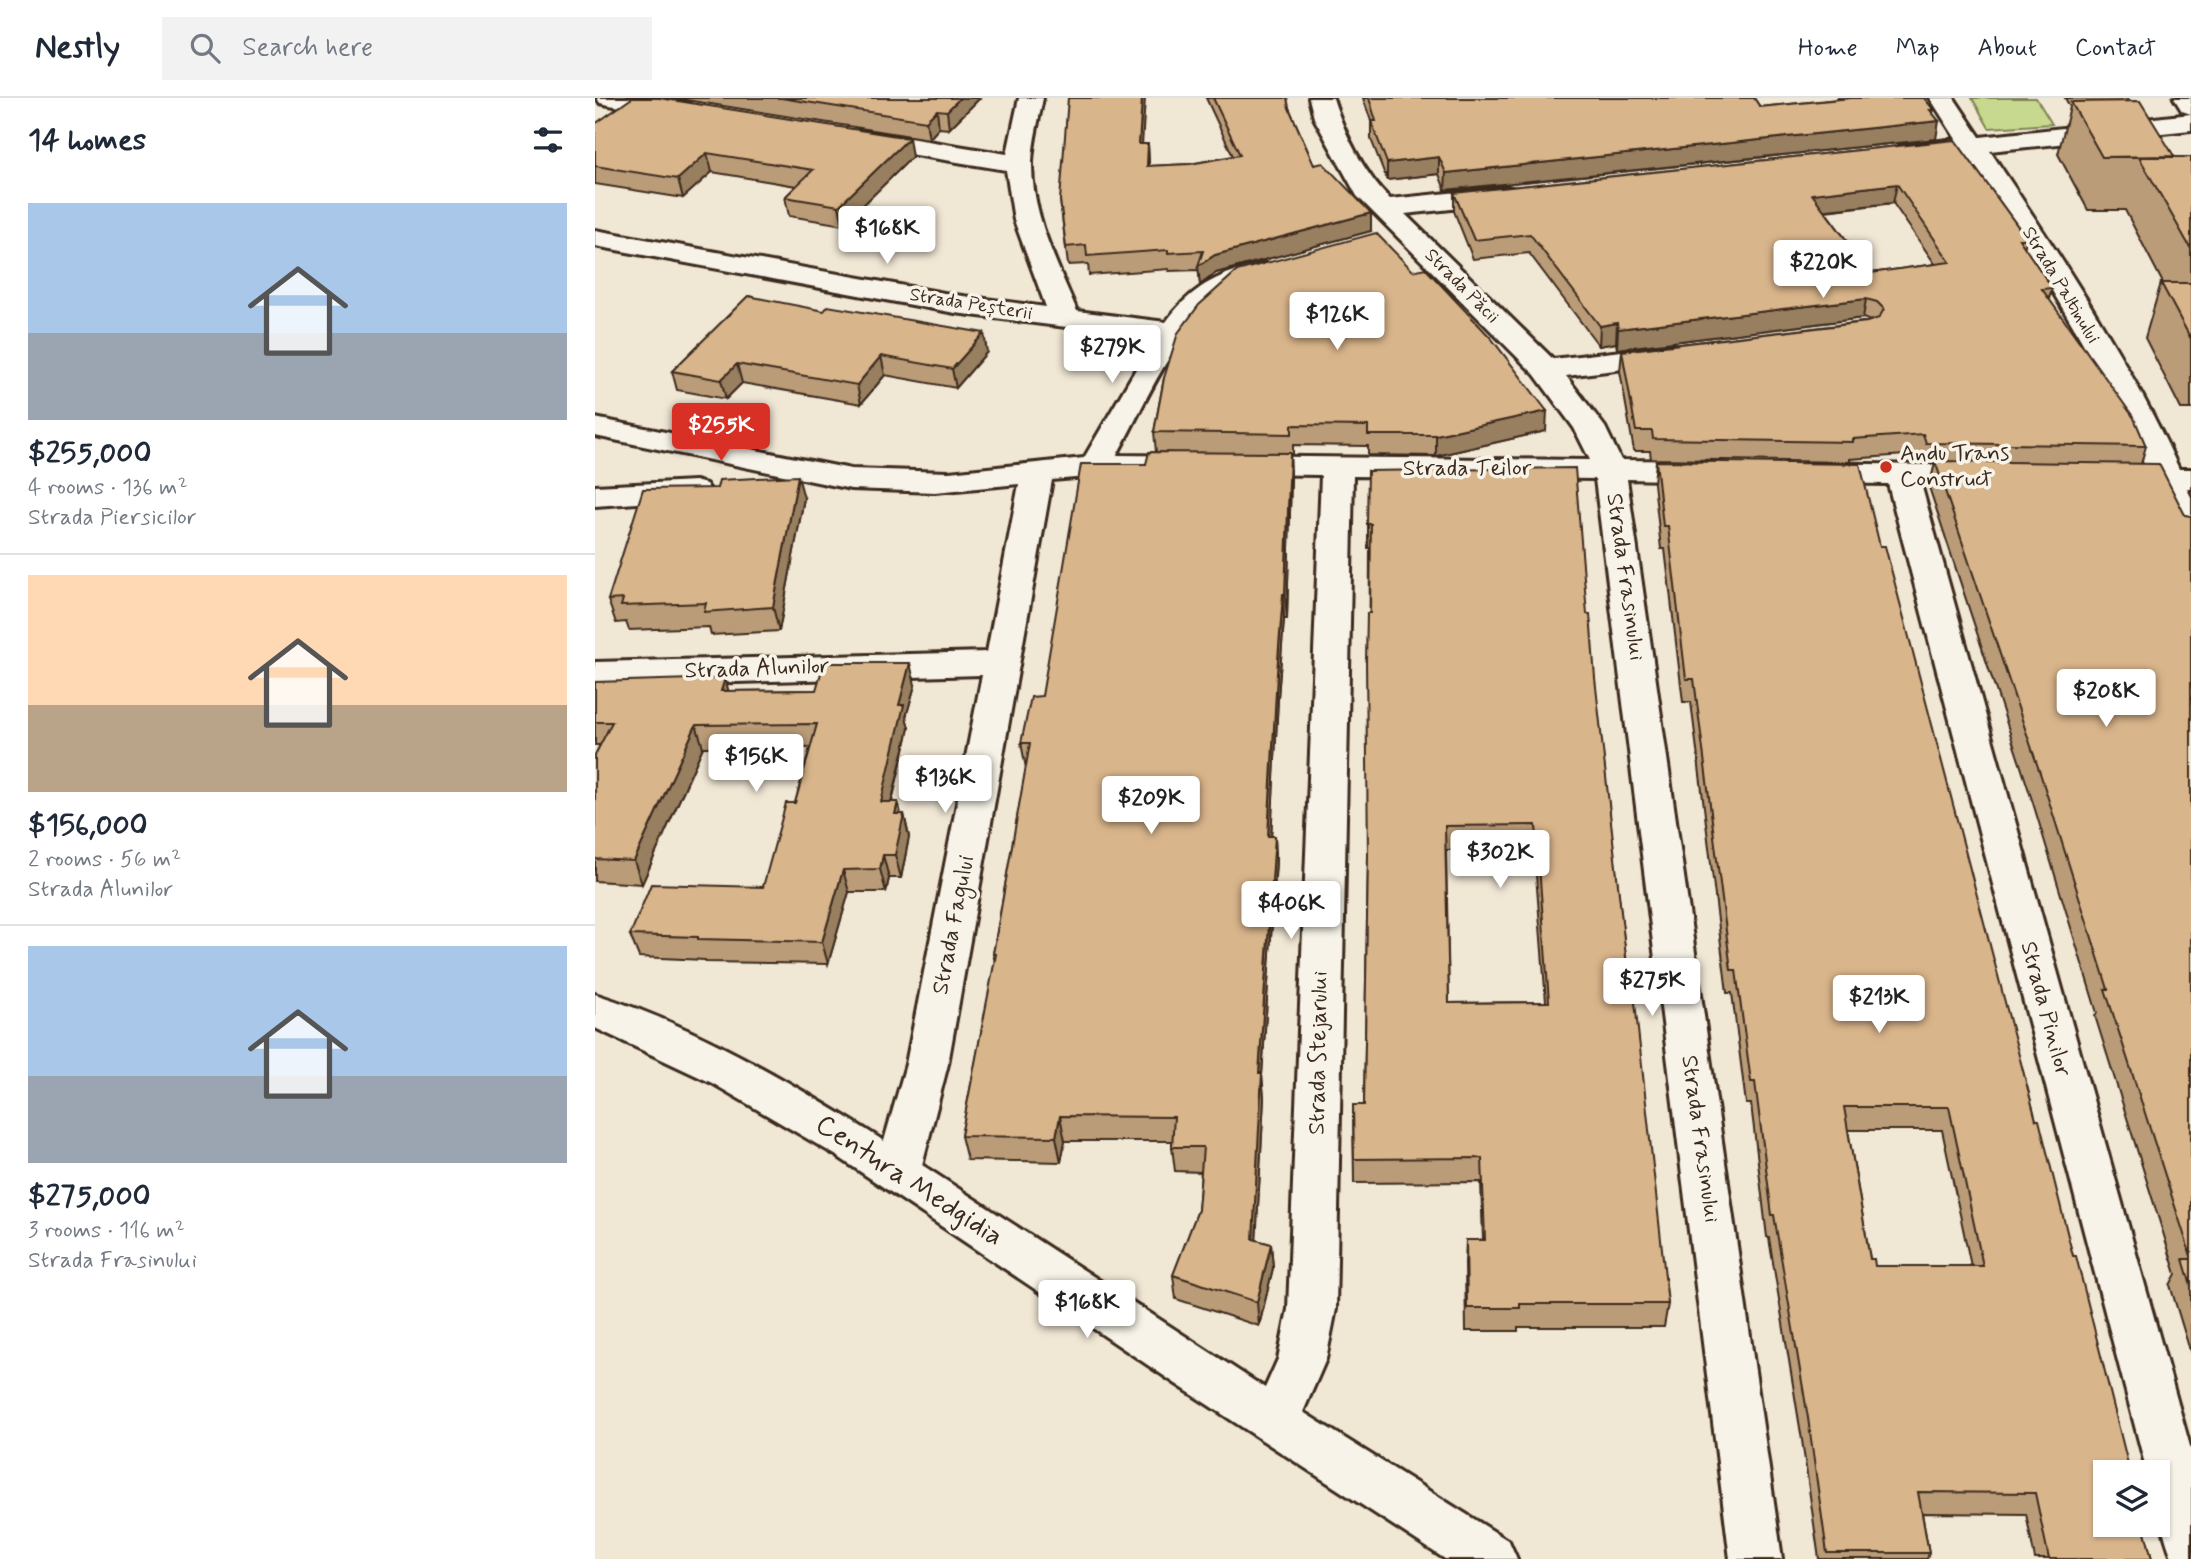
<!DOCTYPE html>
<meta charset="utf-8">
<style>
:root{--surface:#fff;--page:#f2f2f3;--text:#1f2937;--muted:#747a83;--line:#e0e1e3;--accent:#d93025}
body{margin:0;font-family:Mynerve,sans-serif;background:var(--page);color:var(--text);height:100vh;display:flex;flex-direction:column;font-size:26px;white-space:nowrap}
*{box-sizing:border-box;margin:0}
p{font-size:23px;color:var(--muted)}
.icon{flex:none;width:38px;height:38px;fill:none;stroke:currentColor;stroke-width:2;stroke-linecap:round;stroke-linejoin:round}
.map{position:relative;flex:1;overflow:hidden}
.panel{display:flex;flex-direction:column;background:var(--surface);width:595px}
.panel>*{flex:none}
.buttons{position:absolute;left:1498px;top:1362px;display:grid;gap:14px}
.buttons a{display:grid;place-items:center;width:77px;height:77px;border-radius:0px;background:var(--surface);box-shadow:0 2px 5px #0004;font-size:35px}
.price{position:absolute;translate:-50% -60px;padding:0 16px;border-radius:7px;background:#fff;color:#222;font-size:23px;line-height:46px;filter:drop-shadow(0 2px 4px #0008)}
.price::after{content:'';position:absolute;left:50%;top:42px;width:21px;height:16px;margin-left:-10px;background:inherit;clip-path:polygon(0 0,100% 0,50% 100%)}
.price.on{background:var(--accent);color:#fff}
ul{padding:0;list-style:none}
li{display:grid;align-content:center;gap:14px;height:371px;padding:0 28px}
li+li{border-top:2px solid var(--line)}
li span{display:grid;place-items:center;height:217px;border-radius:0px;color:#555}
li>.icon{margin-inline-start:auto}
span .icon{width:126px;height:126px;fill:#fffc;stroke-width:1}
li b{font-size:30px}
h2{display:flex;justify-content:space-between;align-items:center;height:84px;padding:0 28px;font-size:30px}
header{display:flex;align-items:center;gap:42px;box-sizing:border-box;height:98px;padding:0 35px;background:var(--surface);border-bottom:2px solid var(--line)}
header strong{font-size:33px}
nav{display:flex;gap:38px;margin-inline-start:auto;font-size:24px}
.search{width:490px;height:63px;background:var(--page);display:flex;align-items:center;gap:18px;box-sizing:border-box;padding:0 24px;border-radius:0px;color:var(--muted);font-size:26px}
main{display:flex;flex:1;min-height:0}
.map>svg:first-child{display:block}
.green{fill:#c6d98e;stroke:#808256;stroke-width:2}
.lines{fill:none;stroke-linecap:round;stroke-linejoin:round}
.minor-casing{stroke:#3b2a1e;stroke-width:6}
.tertiary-casing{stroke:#3b2a1e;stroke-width:6}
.minor{fill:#f7f3e8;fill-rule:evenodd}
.tertiary{fill:#f7f3e8;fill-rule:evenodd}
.wall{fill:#bb9c78;stroke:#3b2a1e;stroke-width:2;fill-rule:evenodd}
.shaded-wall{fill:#987f61;stroke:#3b2a1e;stroke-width:2}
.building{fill:#d9b58b;stroke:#3b2a1e;stroke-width:2;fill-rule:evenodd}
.poi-dot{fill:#c8321e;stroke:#f7f3e8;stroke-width:2.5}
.labels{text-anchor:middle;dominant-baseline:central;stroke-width:7;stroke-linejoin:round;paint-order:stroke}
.far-street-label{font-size:19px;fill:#3b2a1e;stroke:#f7f3e8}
.poi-label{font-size:23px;fill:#3b2a1e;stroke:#f7f3e8;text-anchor:start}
.street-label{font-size:23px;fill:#3b2a1e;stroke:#f7f3e8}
.near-street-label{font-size:28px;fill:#3b2a1e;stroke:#f7f3e8}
</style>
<header>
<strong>Nestly</strong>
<div class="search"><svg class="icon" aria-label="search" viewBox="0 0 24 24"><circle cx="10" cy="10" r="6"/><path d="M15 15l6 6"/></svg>Search here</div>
<nav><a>Home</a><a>Map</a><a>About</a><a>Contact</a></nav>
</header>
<main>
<section class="panel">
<h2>14 homes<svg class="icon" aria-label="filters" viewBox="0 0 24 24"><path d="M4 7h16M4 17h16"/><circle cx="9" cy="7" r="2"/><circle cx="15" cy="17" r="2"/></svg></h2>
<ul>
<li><span style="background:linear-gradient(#a9c7e8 60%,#9aa5b1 0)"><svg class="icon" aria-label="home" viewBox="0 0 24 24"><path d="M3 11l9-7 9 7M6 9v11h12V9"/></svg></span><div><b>$255,000</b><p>4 rooms · 136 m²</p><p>Strada Piersicilor</p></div></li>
<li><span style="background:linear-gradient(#ffd9b3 60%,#b9a48a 0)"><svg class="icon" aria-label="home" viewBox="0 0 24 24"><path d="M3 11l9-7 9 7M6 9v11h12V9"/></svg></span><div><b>$156,000</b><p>2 rooms · 56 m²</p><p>Strada Alunilor</p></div></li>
<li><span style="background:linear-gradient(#a9c7e8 60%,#9aa5b1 0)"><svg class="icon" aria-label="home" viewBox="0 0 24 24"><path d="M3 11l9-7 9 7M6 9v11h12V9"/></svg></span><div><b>$275,000</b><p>3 rooms · 116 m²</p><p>Strada Frasinului</p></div></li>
</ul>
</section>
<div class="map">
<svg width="1596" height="1461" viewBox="0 0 1596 1461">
<rect width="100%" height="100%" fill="#f1e7d5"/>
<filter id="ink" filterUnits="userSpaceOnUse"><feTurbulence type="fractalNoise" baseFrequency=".0143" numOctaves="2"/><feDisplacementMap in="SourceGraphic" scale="14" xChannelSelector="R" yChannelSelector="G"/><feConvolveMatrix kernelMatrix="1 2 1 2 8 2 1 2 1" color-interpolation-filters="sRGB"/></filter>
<g filter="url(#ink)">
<path class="green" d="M1377,0H1441L1457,26L1394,30Z"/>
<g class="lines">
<g class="minor-casing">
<path id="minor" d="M2,0H63L94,6L98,11L94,16L85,19L14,7L5,5Z
M424,0H448C444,21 438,42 437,64C436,115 462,166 482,213L571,224C592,195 616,179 650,170C662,167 670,164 682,167L686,173L682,179C665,183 646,187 631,197C581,227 550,307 522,357L995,362L979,330L940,277L762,98L719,20L714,0H738C749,35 769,76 795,101L912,89L921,91L925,97L921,103L912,105L810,116L958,261L1078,247L1089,250L1093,256L1089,262L1078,265L971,278L1010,329L1026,362L1111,363L1122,366L1127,373L1122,380L1111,383L1032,381L1187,1461H1135L1000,381L758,378L741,1211L731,1261L708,1314L914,1443L922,1461H850L581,1286L242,1058L117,985L0,930V896C102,928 199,986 289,1043L311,966L387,577L0,588V564L392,554L424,386L340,394L256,391L0,338V320L256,371L354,374L489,360L559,240L360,215L0,148V132L360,197L451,209L419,122L411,72L265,48L256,45L252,40L256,35L265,32L412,56ZM538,375L726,377L693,1211L683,1261L670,1290L327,1067L353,966L457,382Z
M1335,0H1359L1385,39L1596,16V32L1395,53C1463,155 1533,259 1584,371H1596V391H1592L1596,399V445L1584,442L1560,390L1507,386L1502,379L1507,372L1518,369L1551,370C1503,260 1436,157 1370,56L1313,62L1304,60L1300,54L1304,48L1361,41Z
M1217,365L1387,368L1398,371L1403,378L1398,385L1387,388L1326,386L1596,1352V1461H1578C1565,1431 1563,1406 1563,1374H1552L1293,386L1217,385L1206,382L1201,375L1206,368Z
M100,383L111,386L116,393L111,400L0,408V388Z"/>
</g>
<g class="tertiary-casing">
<path id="tertiary" d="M1579,0H1596V16L1587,13Z"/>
</g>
<use href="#minor" class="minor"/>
<use href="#tertiary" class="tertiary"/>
</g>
<path class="wall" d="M78,0H385L354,31L344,30L334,41Z
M611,0H692L694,10L719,67L776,133L621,175L605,187L604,172L574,173V171L494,177L493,166L473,167L465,102L547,46H553L554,68L595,66L638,58Z
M768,0H1159L1165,9L1243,1V0H1329L1339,12L1338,15L1341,41L850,92L844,76L792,82L776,41V23Z
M1470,0H1533L1532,3L1579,59H1596V311H1586L1550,240L1566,185H1568L1530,112H1493L1463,56L1475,9Z
M0,26L317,59L248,127L194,118L190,99L201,88L117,74L88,100L0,86Z
M1360,42L1432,141L1429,150L1457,190L1454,201L1551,348L1546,366L1590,417L1596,418V1256L1575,1187L1581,1176L1500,918L1502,915L1438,705L1334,389L1340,365H1327L1324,356L1255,361V364L1056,361L1055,353H1039L1025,273L1027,253L1276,223L1268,220L1022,251L1021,245L1004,248L934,155L878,161L859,113V95ZM1298,105L1340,166L1276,175L1230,113Z
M153,198L392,254L361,290L290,277L266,306L147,285L131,301L82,292L77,273Z
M569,280L951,333L841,358L773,357V348L698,347V356H695L696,379L692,521H689L683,600L676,738H680L681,763L667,977L669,1000L661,1142L676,1146L678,1170L664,1228L581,1201L578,1177L603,1112L606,1074L580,1073L577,1049V1043H470L466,1064L372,1062L366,1038L400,864L398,856L431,670L426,645L551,366L561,354L559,334Z
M1061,363L1285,448L1478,1158L1557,1461H1440L1431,1416L1327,1415L1334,1455L1332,1461H1224L1207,1342L1174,1140L1172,1139L1156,1006H1151L1137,895H1132L1096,604H1088L1070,451H1066L1059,385ZM1253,1032H1347L1376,1168H1280L1275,1161Z
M773,373L992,516L1035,895L1073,1206L1069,1229H923V1233H871L870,1165L871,1142H888L886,1084L759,1085L758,1007H769L773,758L775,450H773ZM851,752H939L951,904L854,905Z
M209,400L184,533L116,537L114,529L34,532L31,524L21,525L13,502Z
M0,584L133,593L221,592L320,587L311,619L314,630L297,704H303L305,716H309L314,739L306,780H294L291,794H254L233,866L111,864L110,862L44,859L35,837L168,789L200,705L215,649H108L47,786L0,783V657L5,647H0Z"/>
<path class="shaded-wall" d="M365,0H385L354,31L352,13Z
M547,0H550L546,64L544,46Z
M342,12L344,30L334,41L331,23Z
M1344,23L1341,41L850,92L851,75Z
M314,40L317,59L248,127L244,108Z
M553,46L554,64L553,85L552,68Z
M112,55L117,74L88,100L83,81Z
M844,59V76L792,82V65Z
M1302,86L1298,105L1214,114L1217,96Z
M776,115V133L621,175L605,187L603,168L620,157Z
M1271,201L1268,220L1022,251L1023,231Z
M1022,225L1021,245L1004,248L1005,228Z
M389,235L392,254L361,290L357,271Z
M286,258L290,277L266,306L262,287Z
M142,266L147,285L131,301L126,282Z
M952,313L951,333L841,358V337Z
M695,355L696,379L692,521L690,496Z
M203,378L209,400L184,533L178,509Z
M688,496L689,521L683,600L675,763L673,738L682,575Z
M315,565L320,587L311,619L314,630L291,726L286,704L304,607Z
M130,580L136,602L126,593Z
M101,627L108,649L47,786L39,763Z
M303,704L307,724L309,716L314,739L306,780L300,757V716Z
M680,738L681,763L667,977L669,1000L660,1165L658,1141L664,975Z
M288,757L294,780L291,794L285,771Z
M248,772L254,794L233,866L227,844Z
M465,1018L470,1043L466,1064L461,1039Z
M676,1146L678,1170L664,1228L662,1204Z"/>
<path class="building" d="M37,0H64L314,40L244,108L190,99L218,72L112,55L83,81L0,68V26Z
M186,0H365L352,13L342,12L331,23Z
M473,0H547L544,46H553L552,68L595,66L645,57L618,0H692L694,10L719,67L728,65L776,115L620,157L603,168L608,153L573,155V152L492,158L491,147L471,149L465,102Z
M774,0H1159L1165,9L1256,0H1329L1339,12H1335L1344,23L851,75L844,59L792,65L776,23H781Z
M1545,3L1579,58L1507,59L1476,4Z
M1360,42L1432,141H1424L1457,190L1447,191L1539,320L1551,348L1331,345L1328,336L1258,341V344L1058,341L1057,333H1041L1027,253L1272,224L1284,220L1289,211L1282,204L1271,201L1023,231L1022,225L1005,228L935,136L879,142L859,95ZM1302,86L1355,164L1276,175L1217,96Z
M1544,59H1596V151Z
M781,135L818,173L830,170L896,240L952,313L841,337H773V328L697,327V336L559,334L569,280L583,235L604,207L642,173Z
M1566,185H1596V241Z
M153,198L229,213L233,208L389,235L357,271L286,258L262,287L142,266L126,282L77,273Z
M554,354L695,355L690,496H688L682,575L673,738H680L664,975H667L658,1141L676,1146L662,1204L578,1177L603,1112L608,1049H577L579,1019L465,1018L461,1039L366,1038L401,856H398L435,645H426L436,599L447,598L486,366H551Z
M1061,363L1265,366L1285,448H1290L1441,1022H1444L1478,1158H1481L1535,1374H1510V1426H1548L1557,1461H1454L1440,1395L1323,1394L1334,1455H1232L1213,1320L1179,1117H1177L1160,984H1156L1141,872H1136L1099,581H1091L1073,428H1068ZM1249,1009H1354L1388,1168H1280L1279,1161H1275Z
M1340,363L1564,366L1590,417L1596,418V1158L1510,891H1513L1446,678Z
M980,370L992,516H995L1000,580L1035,895H1039L1073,1206H925V1210H872L871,1142H890L887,1060L759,1061L758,1007H769L773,758L771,563L772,515H775L776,426H772L773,373ZM941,727L954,904L854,905L850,728Z
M203,378L178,509L109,514L111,505L26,508L28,501L13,502L48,391L122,390L124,382Z
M229,565H315L304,607H309L286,704H303L300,716H309L300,757H288L285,771L248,772L227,844L103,841V839L35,837L56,786L168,789L191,705H200L222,626L101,627L39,763L0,761V657L17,624H0V584L130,580L126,593L221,592Z
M1588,1161H1596V1188Z"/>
</g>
<circle class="poi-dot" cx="1291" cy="369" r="7"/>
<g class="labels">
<g class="far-street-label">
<text transform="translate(1466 187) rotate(59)">Strada Paltinului</text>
<text transform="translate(867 188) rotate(45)">Strada Păcii</text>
<text transform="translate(376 206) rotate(9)">Strada Peșterii</text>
</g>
<g class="poi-label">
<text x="1305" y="356">Andu Trans<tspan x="1305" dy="26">Construct</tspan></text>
</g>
<g class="street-label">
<text x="872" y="371">Strada Teilor</text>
<text transform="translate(1030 479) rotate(82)">Strada Frasinului</text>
<text transform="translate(162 571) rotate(-2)">Strada Alunilor</text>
<text transform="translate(359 827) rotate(-79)">Strada Fagului</text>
<text transform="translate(1450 911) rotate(75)">Strada Pinilor</text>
<text transform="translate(724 955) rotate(-89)">Strada Stejarului</text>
<text transform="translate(1105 1041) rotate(82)">Strada Frasinului</text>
</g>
<g class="near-street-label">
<text transform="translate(314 1083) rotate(33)">Centura Medgidia</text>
</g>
</g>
</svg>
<div class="buttons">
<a><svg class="icon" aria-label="layers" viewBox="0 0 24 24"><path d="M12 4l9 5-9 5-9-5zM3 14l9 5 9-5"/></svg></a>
</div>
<b class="price" style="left:292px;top:168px">$168K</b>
<b class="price" style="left:1228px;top:202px">$220K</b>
<b class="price" style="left:742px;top:254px">$126K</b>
<b class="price" style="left:517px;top:287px">$279K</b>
<b class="price on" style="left:126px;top:365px">$255K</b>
<b class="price" style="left:1511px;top:631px">$208K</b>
<b class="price" style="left:161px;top:696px">$156K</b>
<b class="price" style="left:350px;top:717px">$136K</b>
<b class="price" style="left:556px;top:738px">$209K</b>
<b class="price" style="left:905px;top:792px">$302K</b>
<b class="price" style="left:696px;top:843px">$406K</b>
<b class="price" style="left:1057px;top:920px">$275K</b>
<b class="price" style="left:1284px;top:937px">$213K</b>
<b class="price" style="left:492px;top:1242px">$168K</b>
</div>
</main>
